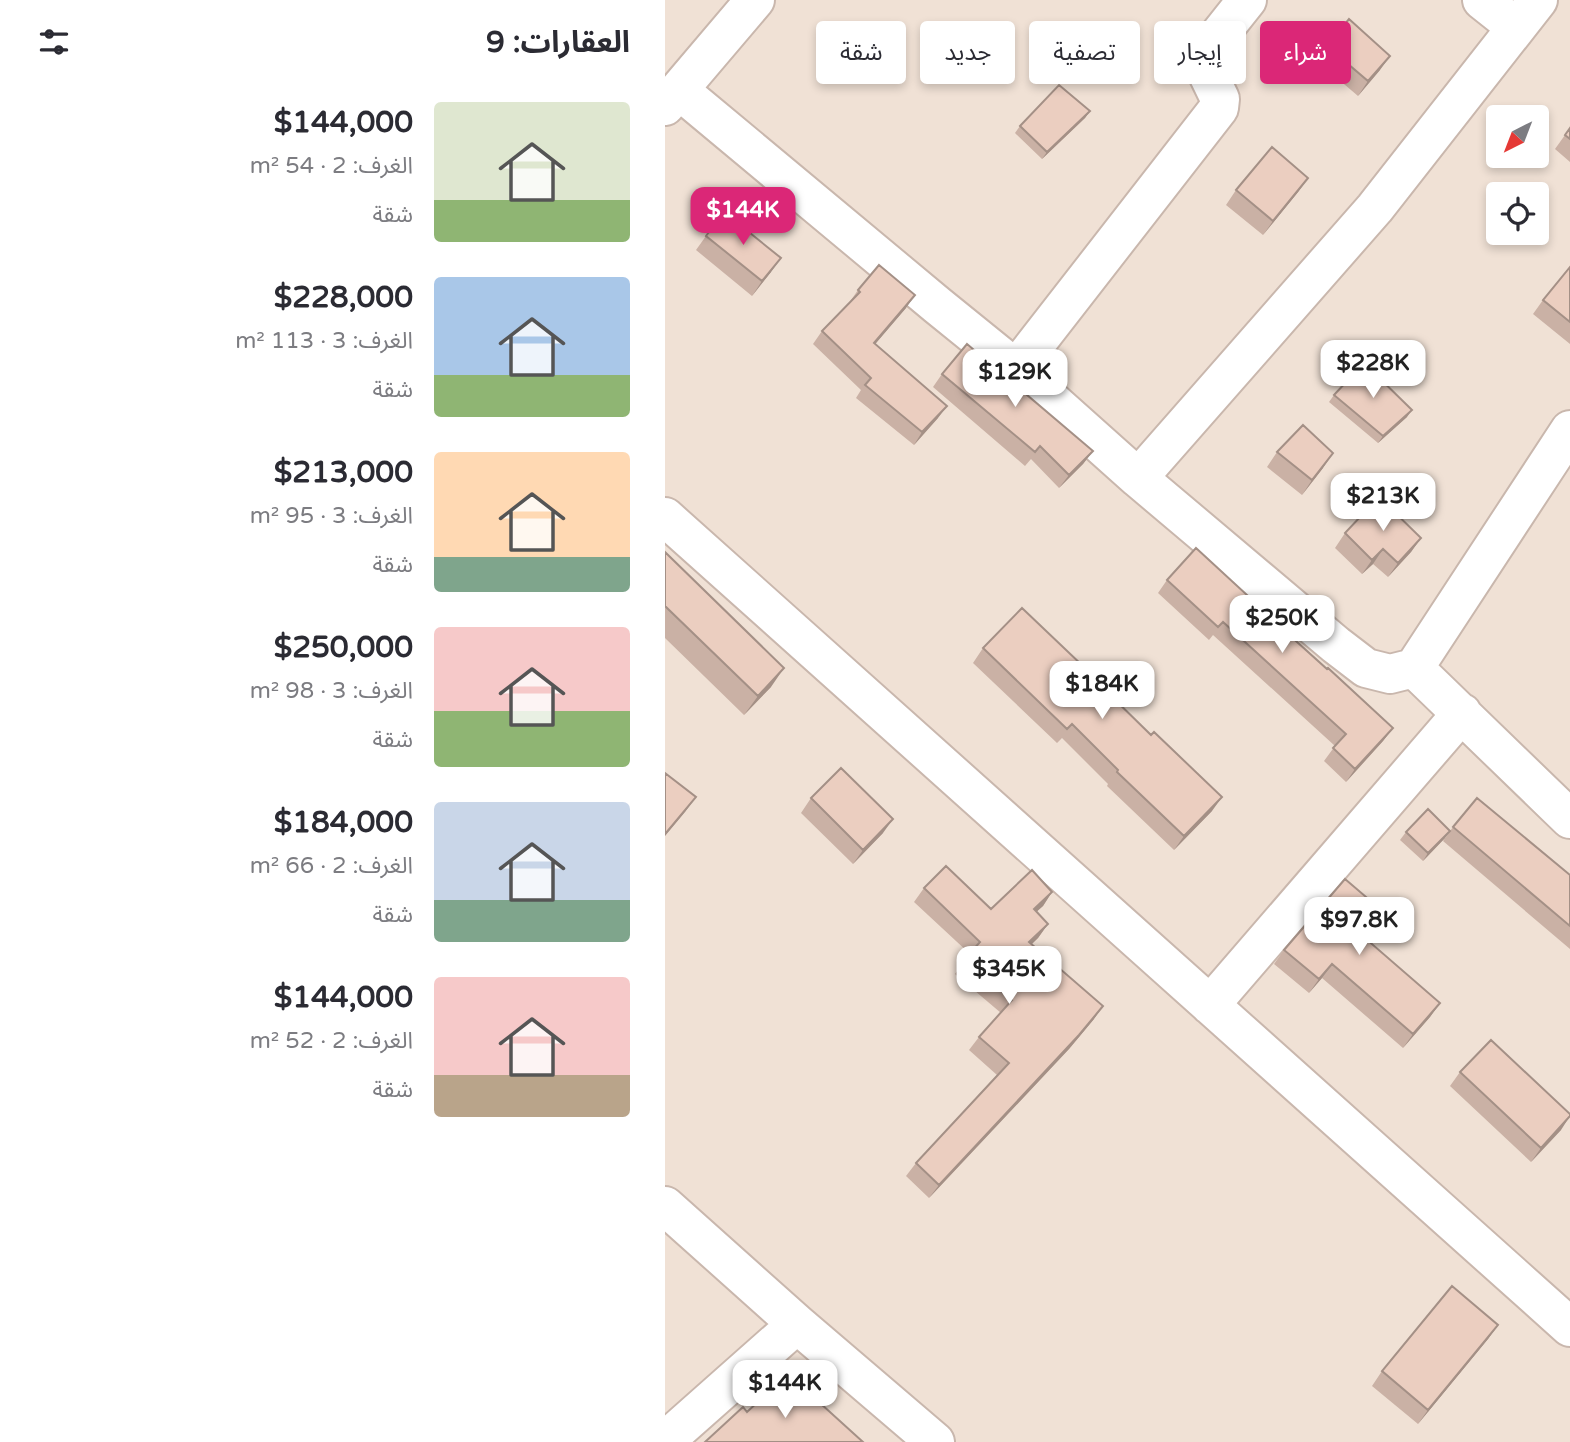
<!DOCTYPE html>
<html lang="ar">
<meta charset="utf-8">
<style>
:root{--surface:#fff;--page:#f2f2f3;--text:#2b2b33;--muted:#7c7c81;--accent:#db2777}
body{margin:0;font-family:"Varela Round","Noto Sans Arabic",sans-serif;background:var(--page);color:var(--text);direction:rtl;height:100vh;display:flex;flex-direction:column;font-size:26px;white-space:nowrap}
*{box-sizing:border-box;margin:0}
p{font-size:23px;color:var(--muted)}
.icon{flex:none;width:38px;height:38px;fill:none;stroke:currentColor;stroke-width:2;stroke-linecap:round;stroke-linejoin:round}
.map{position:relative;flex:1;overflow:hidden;direction:ltr}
.side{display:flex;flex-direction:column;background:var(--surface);width:665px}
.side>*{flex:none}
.hud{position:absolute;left:21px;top:21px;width:665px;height:63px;direction:rtl;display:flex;gap:14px}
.needle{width:46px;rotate:222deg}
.fabs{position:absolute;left:821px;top:105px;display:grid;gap:14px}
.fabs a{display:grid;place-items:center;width:63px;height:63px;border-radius:7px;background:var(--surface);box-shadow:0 4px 10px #0003;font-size:35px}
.price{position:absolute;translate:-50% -60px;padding:0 16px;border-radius:14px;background:#fff;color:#222;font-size:23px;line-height:46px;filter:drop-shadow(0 2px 4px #0008)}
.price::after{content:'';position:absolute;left:50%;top:42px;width:21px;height:16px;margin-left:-10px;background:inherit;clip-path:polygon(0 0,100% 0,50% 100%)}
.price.selected{background:var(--accent);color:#fff}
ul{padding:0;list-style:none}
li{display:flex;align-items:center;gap:21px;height:175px;padding:0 35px}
li span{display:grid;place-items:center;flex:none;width:196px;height:140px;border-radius:7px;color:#555}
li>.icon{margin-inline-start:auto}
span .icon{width:84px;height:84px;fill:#fffc;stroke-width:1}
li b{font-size:30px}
h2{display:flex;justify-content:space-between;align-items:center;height:84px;padding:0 35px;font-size:30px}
.pill{padding:0 24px;border-radius:7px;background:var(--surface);box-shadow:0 4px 10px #0003;font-size:24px;line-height:63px}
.pill.selected{background:var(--accent);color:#fff}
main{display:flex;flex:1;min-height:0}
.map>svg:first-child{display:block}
.residential{fill:#f0e1d5;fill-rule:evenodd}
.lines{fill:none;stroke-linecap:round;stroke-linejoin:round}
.street-casing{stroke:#c9b7ad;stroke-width:42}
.street{stroke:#fff;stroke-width:38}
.wall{fill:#cab1a5}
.shaded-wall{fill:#a49086}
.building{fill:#ebcec0;stroke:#a49086;stroke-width:2}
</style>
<main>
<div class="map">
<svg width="905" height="1442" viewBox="0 0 905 1442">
<rect width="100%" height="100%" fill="#f9f0e5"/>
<path class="residential" d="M0,0H905V1442H0ZM833,117H872V156H833ZM833,194H872V233H833Z"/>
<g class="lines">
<g class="street-casing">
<path id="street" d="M817,0L851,27
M14,90L272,305L351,369L473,478L671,645L701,668L725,674L749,668L905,430
M0,106L90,0
M351,369L554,108L555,99L539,66L542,53L547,44L582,0
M473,478L710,208L873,0
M0,517L905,1327
M749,668L905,819
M545,1005L797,713
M0,1206L132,1324L270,1442
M0,1441L132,1324"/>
</g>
<use href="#street" class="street"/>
</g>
<path class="wall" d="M662,46L715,70L693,96L652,61Z
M425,111L420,118L377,159L350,133L355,126Z
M905,128V162L890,149Z
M643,178L633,192L598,235L561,205L571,190Z
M41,236L106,272L87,296L31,250Z
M905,267V344L868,314L878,300Z
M193,290L241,308L210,344L273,418L249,445L191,398L196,390L148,344L157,331L184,303Z
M277,374L428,451L418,464L394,488L366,459L360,466L268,387Z
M669,395L742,417L713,443L664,402Z
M612,452L658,468L637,495L602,467Z
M680,533L756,538L746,552L723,577L708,564L697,574L670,548Z
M0,552L106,687L79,715L0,638Z
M502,580L581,596L728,728L718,741L681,782L659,761L670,746L548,635L544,640L493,593Z
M318,648L440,689L547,811L509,850L442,786L443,784L397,738L392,743L308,663Z
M146,798L218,833L188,864L136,813Z
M788,827L905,875V949L778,841Z
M741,832L780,838L758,861L735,840Z
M259,888L326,909L387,892L378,906L371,912L383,924L373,938L367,944L429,1019L404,1049L264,1198L241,1176L251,1163L332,1075L304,1050L314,1037L336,1013L290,974L305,954L249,902Z
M714,908L694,933L775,1003L765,1017L738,1048L657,978L644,993L609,964L619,950Z
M795,1072L896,1130L866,1162L785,1086Z
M833,1325L823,1339L753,1424L707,1386L717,1371Z"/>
<path class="shaded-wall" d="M725,56L715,70L693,96L703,81Z
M425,111L420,118L377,159L382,152Z
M643,178L633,192L598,235L608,221Z
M116,258L106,272L87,296L97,281Z
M250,295L241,308L200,356L209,343Z
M282,406L273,418L249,445L257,432Z
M747,410L742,417L713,443L718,436Z
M428,451L418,464L394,488L404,475Z
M668,453L658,468L637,495L647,480Z
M756,538L746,552L723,577L733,563Z
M718,549L708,564L697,574L707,560Z
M119,668L106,687L79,715L93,696Z
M728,728L718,741L681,782L690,769Z
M31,797L20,812L0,836V834Z
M557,797L547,811L509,850L519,836Z
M228,819L218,833L188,864L198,850Z
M785,831L780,838L758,861L763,853Z
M387,892L378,906L359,923L369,909Z
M714,908L704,922L683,947L693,932Z
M383,924L373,938L355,955L364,942Z
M667,964L657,978L644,993L654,979Z
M775,1003L765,1017L738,1048L748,1034Z
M438,1006L429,1019L404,1049L264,1198L274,1185Z
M905,1116L896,1130L866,1162L876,1148Z
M833,1325L823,1339L753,1424L763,1410Z"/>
<path class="building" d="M684,19L725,56L703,81L662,46Z
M394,85L425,111L382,152L355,126Z
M905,128V139L900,135Z
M607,147L643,178L608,221L571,190Z
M59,212L116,258L97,281L41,236Z
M214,265L250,295L209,343L282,406L257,432L200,385L206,378L157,331L195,292L193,290Z
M905,267V322L878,300Z
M302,344L428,451L404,475L375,446L370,452L277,374Z
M699,363L747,410L718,436L669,395Z
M638,425L668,453L647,480L612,452Z
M714,497L756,538L733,563L718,549L707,560L680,533Z
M531,548L582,595L581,596L662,669L663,668L728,728L690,769L668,748L681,734L558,622L553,627L502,580Z
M0,552L119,668L93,696L0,606Z
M357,608L441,688L439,689L486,735L489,732L557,797L519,836L452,772L453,770L407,724L402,729L318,648Z
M176,768L228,819L198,850L146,798Z
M0,773L31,797L0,834Z
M812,798L905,875V926L788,827Z
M763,809L785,831L763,853L741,832Z
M281,866L326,909L367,870L387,892L369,909L383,924L364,942L438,1006L414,1035L274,1185L251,1163L344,1063L314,1037L347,1000L299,960L315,942L259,888Z
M680,879L714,908L693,932L775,1003L748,1034L667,964L654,979L619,950Z
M826,1040L905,1114V1116L876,1148L795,1072Z
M787,1286L833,1325L763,1410L717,1371Z
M123,1374L198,1442H40L78,1407L82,1412Z"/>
</svg>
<div class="fabs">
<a><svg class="needle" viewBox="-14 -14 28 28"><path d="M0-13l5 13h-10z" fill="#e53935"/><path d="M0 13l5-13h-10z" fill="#7c7c81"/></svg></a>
<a><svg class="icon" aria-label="locate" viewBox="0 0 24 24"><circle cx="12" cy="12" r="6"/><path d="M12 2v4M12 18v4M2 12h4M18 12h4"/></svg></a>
</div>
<b class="price selected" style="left:78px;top:247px">$144K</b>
<b class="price" style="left:708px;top:400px">$228K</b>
<b class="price" style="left:350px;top:409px">$129K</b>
<b class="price" style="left:718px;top:533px">$213K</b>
<b class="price" style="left:617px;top:655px">$250K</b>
<b class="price" style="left:437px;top:721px">$184K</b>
<b class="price" style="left:694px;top:957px">$97.8K</b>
<b class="price" style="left:344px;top:1006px">$345K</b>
<b class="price" style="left:120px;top:1420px">$144K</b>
<div class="hud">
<a class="pill selected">شراء</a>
<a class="pill">إيجار</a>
<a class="pill">تصفية</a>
<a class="pill">جديد</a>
<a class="pill">شقة</a>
</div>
</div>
<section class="side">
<h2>العقارات: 9<svg class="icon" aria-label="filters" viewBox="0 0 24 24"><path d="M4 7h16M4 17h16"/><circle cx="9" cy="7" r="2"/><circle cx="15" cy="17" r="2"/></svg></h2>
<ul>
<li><span style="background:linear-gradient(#dfe7d0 70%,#8fb573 0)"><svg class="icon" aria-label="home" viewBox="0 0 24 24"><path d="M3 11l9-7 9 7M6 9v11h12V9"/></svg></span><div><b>$144,000</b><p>الغرف: 2 · 54 m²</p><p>شقة</p></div></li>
<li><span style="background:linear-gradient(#a9c7e8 70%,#8fb573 0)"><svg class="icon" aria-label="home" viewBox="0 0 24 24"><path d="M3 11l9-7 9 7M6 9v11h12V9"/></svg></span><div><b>$228,000</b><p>الغرف: 3 · 113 m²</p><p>شقة</p></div></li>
<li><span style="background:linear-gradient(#ffd9b3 75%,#7fa58c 0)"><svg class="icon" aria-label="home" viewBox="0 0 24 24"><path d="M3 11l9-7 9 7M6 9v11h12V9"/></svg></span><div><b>$213,000</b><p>الغرف: 3 · 95 m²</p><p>شقة</p></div></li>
<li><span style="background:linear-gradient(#f6c9c9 60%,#8fb573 0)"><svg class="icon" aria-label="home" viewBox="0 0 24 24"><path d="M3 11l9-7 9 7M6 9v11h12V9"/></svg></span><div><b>$250,000</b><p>الغرف: 3 · 98 m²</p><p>شقة</p></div></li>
<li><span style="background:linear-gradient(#c9d6e8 70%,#7fa58c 0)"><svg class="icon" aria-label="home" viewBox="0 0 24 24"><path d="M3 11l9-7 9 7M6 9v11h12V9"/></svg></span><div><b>$184,000</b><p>الغرف: 2 · 66 m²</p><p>شقة</p></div></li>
<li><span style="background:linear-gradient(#f6c9c9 70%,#b9a48a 0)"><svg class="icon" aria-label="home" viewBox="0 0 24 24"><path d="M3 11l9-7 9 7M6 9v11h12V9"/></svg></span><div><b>$144,000</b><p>الغرف: 2 · 52 m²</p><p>شقة</p></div></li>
</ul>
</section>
</main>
